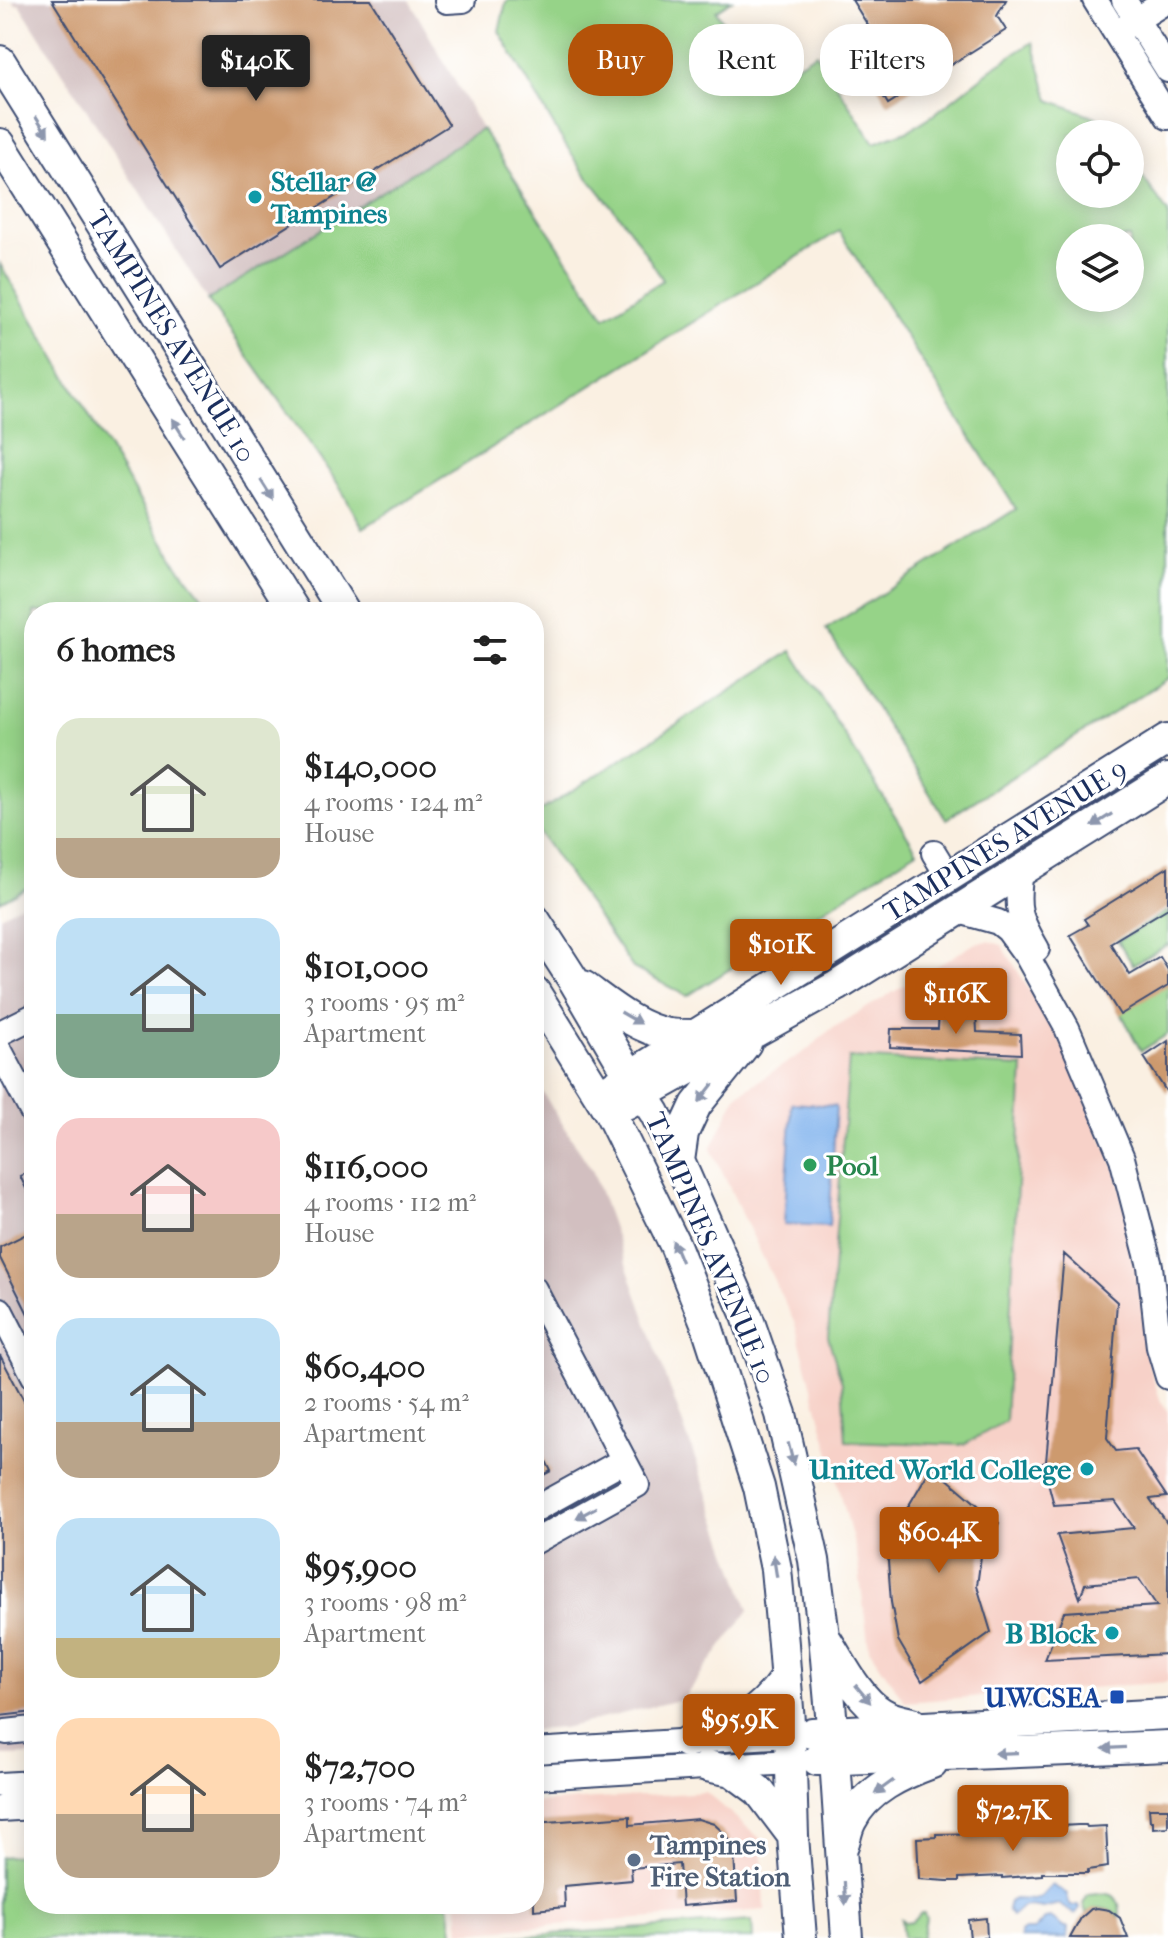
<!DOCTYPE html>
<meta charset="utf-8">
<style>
:root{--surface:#fff;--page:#f6f6f6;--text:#222;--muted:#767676;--accent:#b45309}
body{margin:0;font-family:"IM FELL French Canon",serif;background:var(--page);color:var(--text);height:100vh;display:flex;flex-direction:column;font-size:30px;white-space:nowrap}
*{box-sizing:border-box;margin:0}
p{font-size:26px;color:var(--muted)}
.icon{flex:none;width:44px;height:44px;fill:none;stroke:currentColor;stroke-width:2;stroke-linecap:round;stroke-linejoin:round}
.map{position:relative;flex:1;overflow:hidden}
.side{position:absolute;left:24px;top:602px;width:520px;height:1312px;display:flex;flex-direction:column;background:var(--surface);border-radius:32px;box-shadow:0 4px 20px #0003}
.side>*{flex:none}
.banner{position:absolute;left:568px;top:24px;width:480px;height:72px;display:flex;gap:16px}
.tools{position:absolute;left:1056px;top:120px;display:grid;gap:16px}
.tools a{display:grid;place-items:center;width:88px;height:88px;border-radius:50%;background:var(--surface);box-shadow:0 4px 20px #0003;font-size:40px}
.price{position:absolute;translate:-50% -68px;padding:0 18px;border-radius:8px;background:var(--accent);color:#fff;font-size:26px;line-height:52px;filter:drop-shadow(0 2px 4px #0008)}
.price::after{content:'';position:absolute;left:50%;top:48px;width:24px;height:18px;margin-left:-12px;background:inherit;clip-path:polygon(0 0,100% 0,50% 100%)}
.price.selected{background:#222;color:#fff}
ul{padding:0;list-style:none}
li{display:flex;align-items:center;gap:24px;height:200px;padding:0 32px}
li span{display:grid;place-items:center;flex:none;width:224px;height:160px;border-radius:24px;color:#555}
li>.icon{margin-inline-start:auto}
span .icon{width:96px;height:96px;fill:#fffc;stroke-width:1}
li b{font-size:34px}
h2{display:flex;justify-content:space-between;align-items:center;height:96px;padding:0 32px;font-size:34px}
.tag{padding:0 28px;border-radius:32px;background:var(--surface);box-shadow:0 4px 20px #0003;font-size:28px;line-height:72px}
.tag.selected{background:var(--accent);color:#fff}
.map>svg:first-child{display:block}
.built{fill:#f7d1c8}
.industrial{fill:#d2bfc0}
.green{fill:#96d388;stroke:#588173;stroke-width:2;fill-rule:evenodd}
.water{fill:#81b3ed;stroke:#4e71a6;stroke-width:2}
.building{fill:#cd9a6e}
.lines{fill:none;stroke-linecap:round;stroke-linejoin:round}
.minor-casing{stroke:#3c4c72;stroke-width:28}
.major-casing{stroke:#3c4c72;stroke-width:34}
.minor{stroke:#fff;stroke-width:24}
.major{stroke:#fff;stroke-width:30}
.oneway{fill:#8d97ae}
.culture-dot{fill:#0f9aa8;stroke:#fff;stroke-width:3}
.leisure-dot{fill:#2e9e5b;stroke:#fff;stroke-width:3}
.transit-dot{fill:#1a4fb4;stroke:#fff;stroke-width:3}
.service-dot{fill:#5c6f8a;stroke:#fff;stroke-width:3}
.labels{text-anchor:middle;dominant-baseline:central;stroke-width:6;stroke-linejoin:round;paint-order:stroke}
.culture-label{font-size:28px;font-weight:bold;fill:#0d838f;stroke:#fff;text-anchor:end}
.street-label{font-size:28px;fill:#1b2f5e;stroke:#fff}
.leisure-label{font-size:28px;font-weight:bold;fill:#27864d;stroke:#fff;text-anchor:start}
.transit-label{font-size:28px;font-weight:bold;fill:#164399;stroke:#fff;text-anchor:end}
.service-label{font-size:28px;font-weight:bold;fill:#4e5e75;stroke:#fff;text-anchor:start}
</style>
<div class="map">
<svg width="1168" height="1938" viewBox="0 0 1168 1938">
<rect width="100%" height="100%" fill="#fff"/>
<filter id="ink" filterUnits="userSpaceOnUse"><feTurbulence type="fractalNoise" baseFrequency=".0125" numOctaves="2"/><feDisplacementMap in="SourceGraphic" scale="16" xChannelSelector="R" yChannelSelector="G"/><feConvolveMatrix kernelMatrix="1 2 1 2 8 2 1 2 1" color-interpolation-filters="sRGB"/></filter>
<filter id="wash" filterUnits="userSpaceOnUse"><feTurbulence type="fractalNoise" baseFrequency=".006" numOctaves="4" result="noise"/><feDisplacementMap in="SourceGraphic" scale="32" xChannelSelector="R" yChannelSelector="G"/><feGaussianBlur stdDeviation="1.8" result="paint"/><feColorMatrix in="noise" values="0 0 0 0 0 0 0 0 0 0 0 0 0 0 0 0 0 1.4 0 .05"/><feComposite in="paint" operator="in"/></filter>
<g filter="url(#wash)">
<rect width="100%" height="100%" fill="#faf0e2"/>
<path class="built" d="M988,941L1002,945L1065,1049L1117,1173L1135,1242L1148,1363L1161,1402L1168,1412V1682L905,1702L869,1649L857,1555L795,1324L711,1149L737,1095L807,1050L831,1029L974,944Z
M706,1792L762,1840L765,1910L460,1932L458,1904H534V1803Z"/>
<path class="industrial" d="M12,0H409L482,129L208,300L19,4L15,5Z
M34,898V1755L0,1756V916Z
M534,1079L593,1172L749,1610L683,1699L563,1728L534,1730Z"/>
<path class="green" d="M509,0H732L716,11L763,86L816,53L874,143L909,130L933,115L997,65L1033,42L1049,100L1096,117L1111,134H1070V194H1130V159L1168,213V678L946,819L826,629L1016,509L839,231L363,528L338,484L208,300L482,129L605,317L663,280L629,228L583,171L558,133L499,31L506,2ZM1070,238H1130V298H1070Z
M0,264L176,563L214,612H34V884L0,902Z
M792,651L917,851L687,996L633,968L534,825V815Z
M1168,911V946L1167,945L1133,965L1118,941Z
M1168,981V1034L1141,1051L1120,1011Z
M849,1058L1023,1067L1005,1421L964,1445L846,1441L842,1383L828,1337Z
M34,1854V1904H449L454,1938H0V1857Z
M1109,1893C1120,1899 1120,1907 1120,1918C1110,1908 1098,1905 1086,1913L1083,1904L1088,1895Z
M921,1913H924L926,1918L922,1938H903L901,1919L906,1923L912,1922Z
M752,1921L753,1938H490Z"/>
<path class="water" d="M792,1103L836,1106L829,1226L784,1224Z
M1052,1885L1067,1894L1069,1903L1072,1906H1078L1079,1910L1075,1914L1059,1904L1043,1908L1028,1906L1022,1907L1012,1916L1007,1909L1009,1902L1014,1899L1034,1900L1041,1897Z
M1051,1918L1064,1928H1068L1067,1938H1020V1933L1024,1930H1034L1045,1919Z"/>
<g id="blocks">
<path class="building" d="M52,0H371L449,125L220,269Z
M852,0H1006L997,16L1006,30L888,104L854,48L874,35Z
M1168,867V908L1110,943L1130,975L1160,957L1168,970V986L1120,1015L1070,935L1088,925L1084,919Z
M939,1009L976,1011L977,1032L1020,1034L1021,1054L890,1047L891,1029H938Z
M1168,1041V1094L1144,1057Z
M34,1169V1205L20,1176Z
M34,1230V1326L0,1258V1247Z
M1064,1254L1117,1302L1107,1438L1116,1451L1135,1449L1167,1497L1150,1499L1168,1525V1654L1045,1660L1064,1612L1157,1606L1139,1579L1085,1584L1080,1598L1057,1535L1134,1528L1115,1501L1054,1505L1043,1463L1046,1462Z
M0,1355L34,1420V1712L0,1716Z
M534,1437L551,1471L534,1480Z
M932,1466L999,1523L981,1556L977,1586L991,1632L922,1681L898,1640L891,1602L888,1561L905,1512Z
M1149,1808H1168V1827L1153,1828V1821H1150Z
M630,1816V1825L698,1819L714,1824L727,1836L732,1845L734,1855L737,1901L682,1906L679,1864L631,1868L632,1880L564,1886L565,1907L534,1910V1823Z
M1078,1825H1086L1087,1827L1106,1826L1108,1867L1088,1870V1873H1042V1875L1002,1878V1876L959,1878V1881H947L919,1879L917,1838L936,1837V1834L999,1833V1830L1024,1829V1831L1061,1829V1826Z
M1097,1908L1109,1910L1120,1918L1128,1938H1070L1081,1918L1091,1909Z
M986,1918L987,1938H970L968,1920Z"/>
</g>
</g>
<g filter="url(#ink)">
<use href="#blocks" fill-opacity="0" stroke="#3c4c72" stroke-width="2"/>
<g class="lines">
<g class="minor-casing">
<path id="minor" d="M1095,0L1168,117
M1124,0L1168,70
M447,1L463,0
M1123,28L1168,0
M934,853L948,876
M1021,872C1015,908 1019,918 1037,949
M959,911L998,922L1008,930L1027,956L1067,1028L1122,1158L1150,1266L1159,1347L1168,1377
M0,1033L34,1016
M0,1051L34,1115
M534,1289L637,1485L534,1542
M0,1310L34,1376
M534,1510L624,1460
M6,1732L34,1729
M534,1751L790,1735
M534,1777L791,1762
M0,1785L34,1783
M0,1809L34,1807"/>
</g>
<g class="major-casing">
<path id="major" d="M0,61L344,612
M0,144L295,612
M534,919L574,981L618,1056L655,1113L679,1161L747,1316L781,1414L814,1560L824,1636L835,1759L847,1938
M583,986C608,1004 637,1029 669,1034C677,1035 686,1035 695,1035
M534,991L610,1113L675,1245L706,1323L759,1487L776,1569L783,1644L790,1735L793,1836L801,1938
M614,1086L1168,739
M626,1104L837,986L1168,779
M679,1161L683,1133L696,1105L746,1043
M827,1641C841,1663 859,1700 882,1713C891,1719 902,1721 912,1723
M812,1733L1168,1714
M686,1742C729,1731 759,1716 785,1678
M817,1760L1168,1746
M707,1766L732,1771L759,1791L793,1836
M843,1845C846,1837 847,1828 851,1821C866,1790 902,1774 932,1763"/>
</g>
<use href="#minor" class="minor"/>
<use href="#major" class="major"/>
</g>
<defs><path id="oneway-solid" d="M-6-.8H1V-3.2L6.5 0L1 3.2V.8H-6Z" transform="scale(2)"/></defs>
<g class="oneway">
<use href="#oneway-solid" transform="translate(42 126) rotate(58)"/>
<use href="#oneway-solid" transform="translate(178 428) rotate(-122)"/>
<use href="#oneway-solid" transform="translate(267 490) rotate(58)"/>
<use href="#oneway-solid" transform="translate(1102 820) rotate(148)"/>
<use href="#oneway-solid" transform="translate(631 1018) rotate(30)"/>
<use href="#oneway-solid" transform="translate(706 1093) rotate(128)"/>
<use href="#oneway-solid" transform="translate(677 1251) rotate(-113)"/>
<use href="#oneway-solid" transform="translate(791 1454) rotate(76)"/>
<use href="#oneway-solid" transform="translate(586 1513) rotate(151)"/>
<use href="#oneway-solid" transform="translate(775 1566) rotate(-99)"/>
<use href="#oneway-solid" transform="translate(863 1694) rotate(50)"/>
<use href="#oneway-solid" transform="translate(1114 1748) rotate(177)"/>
<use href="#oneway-solid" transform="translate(1006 1753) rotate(178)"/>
<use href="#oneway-solid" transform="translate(884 1787) rotate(144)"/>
<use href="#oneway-solid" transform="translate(845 1893) rotate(87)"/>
</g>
</g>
<g class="culture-dot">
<circle cx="255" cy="197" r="8"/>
<circle cx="1087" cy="1469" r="8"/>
<circle cx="1112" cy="1633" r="8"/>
</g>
<circle class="leisure-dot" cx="810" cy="1165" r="8"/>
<rect class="transit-dot" x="1109" y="1689" width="16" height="16" rx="4"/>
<circle class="service-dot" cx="634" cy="1860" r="8"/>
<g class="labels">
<g class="culture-label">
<text x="271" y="181" text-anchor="start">Stellar @<tspan x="271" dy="32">Tampines</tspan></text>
<text x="1071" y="1469">United World College</text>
<text x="1096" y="1633">B Block</text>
</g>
<g class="street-label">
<text transform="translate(172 336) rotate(58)">TAMPINES AVENUE 10</text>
<text transform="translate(1005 840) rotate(-32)">TAMPINES AVENUE 9</text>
<text transform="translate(711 1248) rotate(67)">TAMPINES AVENUE 10</text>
</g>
<g class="leisure-label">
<text x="826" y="1165">Pool</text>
</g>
<g class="transit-label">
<text x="1101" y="1697">UWCSEA</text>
</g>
<g class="service-label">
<text x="650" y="1844">Tampines<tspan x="650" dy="32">Fire Station</tspan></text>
</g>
</g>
</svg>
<div class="tools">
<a><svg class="icon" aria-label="locate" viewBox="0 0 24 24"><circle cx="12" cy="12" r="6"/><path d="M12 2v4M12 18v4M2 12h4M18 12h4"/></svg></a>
<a><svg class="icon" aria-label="layers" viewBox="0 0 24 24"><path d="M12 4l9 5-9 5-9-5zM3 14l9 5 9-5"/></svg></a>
</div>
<b class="price selected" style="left:256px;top:103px">$140K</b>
<b class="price" style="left:781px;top:987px">$101K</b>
<b class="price" style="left:956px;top:1036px">$116K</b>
<b class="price" style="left:939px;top:1575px">$60.4K</b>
<b class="price" style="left:739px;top:1762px">$95.9K</b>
<b class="price" style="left:1013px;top:1853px">$72.7K</b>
<div class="banner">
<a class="tag selected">Buy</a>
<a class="tag">Rent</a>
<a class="tag">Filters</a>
</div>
<section class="side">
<h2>6 homes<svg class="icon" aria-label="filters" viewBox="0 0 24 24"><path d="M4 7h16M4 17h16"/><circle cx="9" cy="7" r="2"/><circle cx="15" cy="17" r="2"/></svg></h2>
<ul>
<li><span style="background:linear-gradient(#dfe7d0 75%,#b9a48a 0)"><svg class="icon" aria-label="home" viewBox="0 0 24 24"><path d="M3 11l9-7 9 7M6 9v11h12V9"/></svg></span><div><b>$140,000</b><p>4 rooms · 124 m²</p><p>House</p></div></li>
<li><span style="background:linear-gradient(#bfe0f5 60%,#7fa58c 0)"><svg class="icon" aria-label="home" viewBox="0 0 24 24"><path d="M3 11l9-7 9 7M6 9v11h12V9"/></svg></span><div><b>$101,000</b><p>3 rooms · 95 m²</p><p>Apartment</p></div></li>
<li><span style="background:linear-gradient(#f6c9c9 60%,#b9a48a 0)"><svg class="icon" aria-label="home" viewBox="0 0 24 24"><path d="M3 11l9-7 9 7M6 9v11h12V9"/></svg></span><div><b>$116,000</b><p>4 rooms · 112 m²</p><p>House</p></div></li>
<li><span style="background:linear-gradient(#bfe0f5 65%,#b9a48a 0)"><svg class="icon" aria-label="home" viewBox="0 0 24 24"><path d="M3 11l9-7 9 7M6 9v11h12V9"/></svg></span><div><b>$60,400</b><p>2 rooms · 54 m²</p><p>Apartment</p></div></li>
<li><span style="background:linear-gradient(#bfe0f5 75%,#c2b280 0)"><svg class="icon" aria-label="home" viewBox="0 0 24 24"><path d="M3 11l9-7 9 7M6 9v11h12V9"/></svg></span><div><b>$95,900</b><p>3 rooms · 98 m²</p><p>Apartment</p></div></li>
<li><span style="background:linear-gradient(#ffd9b3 60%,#b9a48a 0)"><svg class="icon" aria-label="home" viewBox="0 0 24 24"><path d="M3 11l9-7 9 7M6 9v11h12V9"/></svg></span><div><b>$72,700</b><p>3 rooms · 74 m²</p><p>Apartment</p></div></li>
</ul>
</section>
</div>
